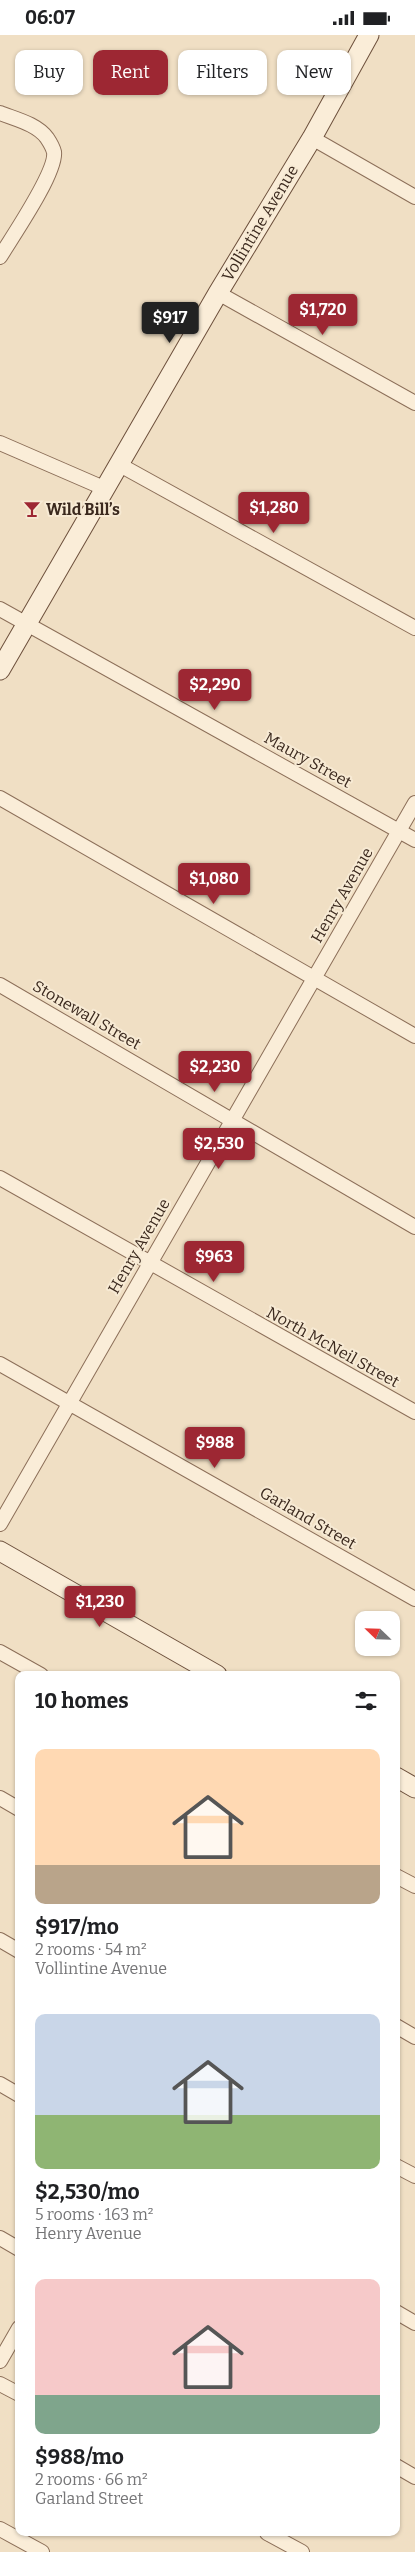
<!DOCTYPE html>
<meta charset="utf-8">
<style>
:root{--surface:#fff;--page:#f6f6f6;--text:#202124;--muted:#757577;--accent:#9d2733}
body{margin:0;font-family:Bitter,serif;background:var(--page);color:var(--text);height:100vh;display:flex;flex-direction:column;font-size:19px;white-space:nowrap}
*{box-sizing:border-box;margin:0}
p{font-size:16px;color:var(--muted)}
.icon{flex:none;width:28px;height:28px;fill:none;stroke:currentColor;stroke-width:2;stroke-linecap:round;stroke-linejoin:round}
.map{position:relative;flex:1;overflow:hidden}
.drawer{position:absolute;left:15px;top:1636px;width:385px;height:865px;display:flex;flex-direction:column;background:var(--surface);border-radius:10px;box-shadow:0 1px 4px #0004}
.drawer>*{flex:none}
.top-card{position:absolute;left:15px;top:15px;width:385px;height:45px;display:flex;gap:10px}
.needle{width:32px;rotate:293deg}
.controls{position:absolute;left:355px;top:1576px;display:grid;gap:10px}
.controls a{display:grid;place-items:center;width:45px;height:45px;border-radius:10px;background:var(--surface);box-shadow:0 1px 4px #0004;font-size:25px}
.price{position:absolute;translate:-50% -42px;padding:0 11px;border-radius:5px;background:var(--accent);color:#fff;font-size:16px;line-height:32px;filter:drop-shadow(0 1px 2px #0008)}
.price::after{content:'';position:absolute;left:50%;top:30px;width:15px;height:11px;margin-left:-8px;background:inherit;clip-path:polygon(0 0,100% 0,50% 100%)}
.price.selected{background:#222;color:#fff}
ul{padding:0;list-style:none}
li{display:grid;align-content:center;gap:10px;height:265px;padding:0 20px}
li span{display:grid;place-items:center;height:155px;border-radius:10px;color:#555}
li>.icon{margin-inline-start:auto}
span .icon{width:90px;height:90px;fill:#fffc;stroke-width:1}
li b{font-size:21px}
h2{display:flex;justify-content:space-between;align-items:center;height:60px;padding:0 20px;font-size:21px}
.chip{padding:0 18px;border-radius:10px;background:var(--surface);box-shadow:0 1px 4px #0004;font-size:18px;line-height:45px}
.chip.selected{background:var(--accent);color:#fff}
.status{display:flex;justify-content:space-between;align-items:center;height:35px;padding:0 25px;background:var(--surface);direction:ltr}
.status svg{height:14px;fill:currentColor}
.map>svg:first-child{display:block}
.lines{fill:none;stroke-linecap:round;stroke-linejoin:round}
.street-casing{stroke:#8c6f59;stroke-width:16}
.secondary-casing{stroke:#6d503c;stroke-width:21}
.street{stroke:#faedd8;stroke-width:14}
.secondary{stroke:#faedd8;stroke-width:19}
.labels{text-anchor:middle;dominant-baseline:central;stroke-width:4;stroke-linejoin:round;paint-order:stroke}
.street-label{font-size:16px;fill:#3b291e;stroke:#f7ead4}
.poi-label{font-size:16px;font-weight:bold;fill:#3b291e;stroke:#f7ead4;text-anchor:start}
</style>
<div class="status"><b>06:07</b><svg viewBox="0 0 49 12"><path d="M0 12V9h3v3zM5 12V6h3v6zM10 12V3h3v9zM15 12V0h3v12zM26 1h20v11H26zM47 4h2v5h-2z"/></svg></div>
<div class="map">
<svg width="415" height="2517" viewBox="0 0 415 2517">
<rect width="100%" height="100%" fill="#f0dfc4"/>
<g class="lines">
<g class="street-casing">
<path id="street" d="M0,78C15,84 37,89 47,103C49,106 53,113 54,117C57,137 12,202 0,222
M312,103L415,162
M218,258L415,368
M0,408L106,454
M120,430L415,593
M0,574L415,805
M0,763L415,1001
M0,950L415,1192
M0,1143L415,1377
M0,1329L415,1564
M0,1489L415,768
M0,1617L41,1640
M0,1763L19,1774
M396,1841L415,1851
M0,1905L19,1916
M396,1991L415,2002
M0,2049L19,2060
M396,2131L415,2141
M0,2203L19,2214
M396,2277L415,2288
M0,2326L19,2293
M0,2349L19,2359
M396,2431L415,2442
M0,2494L42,2517
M267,2498L302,2517"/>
</g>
<g class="secondary-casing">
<path id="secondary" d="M0,635L218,258L312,103L369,0
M0,1516L217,1640
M396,1742L415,1753"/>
</g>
<use href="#street" class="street"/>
<use href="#secondary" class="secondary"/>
</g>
<defs>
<g id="bar-bare" transform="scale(1.35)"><path d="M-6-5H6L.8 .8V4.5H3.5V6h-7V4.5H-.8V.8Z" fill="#9d2733" stroke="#f7ead4" stroke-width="2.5" paint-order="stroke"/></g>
</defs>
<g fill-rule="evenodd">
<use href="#bar-bare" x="32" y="474"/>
</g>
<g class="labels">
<g class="street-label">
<text transform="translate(260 188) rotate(-59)">Vollintine Avenue</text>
<text transform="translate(308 725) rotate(29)">Maury Street</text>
<text transform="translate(342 860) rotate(-60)">Henry Avenue</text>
<text transform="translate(87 980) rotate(30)">Stonewall Street</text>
<text transform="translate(139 1211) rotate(-60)">Henry Avenue</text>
<text transform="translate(333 1312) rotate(29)">North McNeil Street</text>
<text transform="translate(308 1483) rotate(30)">Garland Street</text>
</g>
<g class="poi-label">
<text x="46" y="474">Wild Bill’s</text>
</g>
</g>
</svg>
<div class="controls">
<a><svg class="needle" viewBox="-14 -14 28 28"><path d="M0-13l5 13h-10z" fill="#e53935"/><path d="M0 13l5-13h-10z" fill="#757577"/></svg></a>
</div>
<b class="price" style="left:323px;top:301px">$1,720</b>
<b class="price selected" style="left:170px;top:309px">$917</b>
<b class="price" style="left:274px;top:499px">$1,280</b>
<b class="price" style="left:215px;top:676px">$2,290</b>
<b class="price" style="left:214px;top:870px">$1,080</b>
<b class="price" style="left:215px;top:1058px">$2,230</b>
<b class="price" style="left:219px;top:1135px">$2,530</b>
<b class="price" style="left:214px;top:1248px">$963</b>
<b class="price" style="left:215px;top:1434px">$988</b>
<b class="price" style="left:100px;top:1593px">$1,230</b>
<div class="top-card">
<a class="chip">Buy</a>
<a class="chip selected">Rent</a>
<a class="chip">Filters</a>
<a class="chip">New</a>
</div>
<section class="drawer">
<h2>10 homes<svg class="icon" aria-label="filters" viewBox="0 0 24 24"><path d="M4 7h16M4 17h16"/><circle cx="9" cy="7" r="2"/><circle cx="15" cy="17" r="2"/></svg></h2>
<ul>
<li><span style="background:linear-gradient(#ffd9b3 75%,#b9a48a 0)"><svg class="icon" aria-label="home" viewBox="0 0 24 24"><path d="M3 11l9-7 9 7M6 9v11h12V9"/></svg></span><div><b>$917/mo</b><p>2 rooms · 54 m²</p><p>Vollintine Avenue</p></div></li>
<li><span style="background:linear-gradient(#c9d6e8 65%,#8fb573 0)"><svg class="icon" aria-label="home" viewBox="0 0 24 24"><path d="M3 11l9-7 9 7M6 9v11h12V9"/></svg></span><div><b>$2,530/mo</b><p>5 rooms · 163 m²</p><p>Henry Avenue</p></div></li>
<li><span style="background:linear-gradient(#f6c9c9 75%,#7fa58c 0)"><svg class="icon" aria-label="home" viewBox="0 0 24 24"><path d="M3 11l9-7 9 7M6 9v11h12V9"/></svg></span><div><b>$988/mo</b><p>2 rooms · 66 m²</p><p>Garland Street</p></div></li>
</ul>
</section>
</div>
